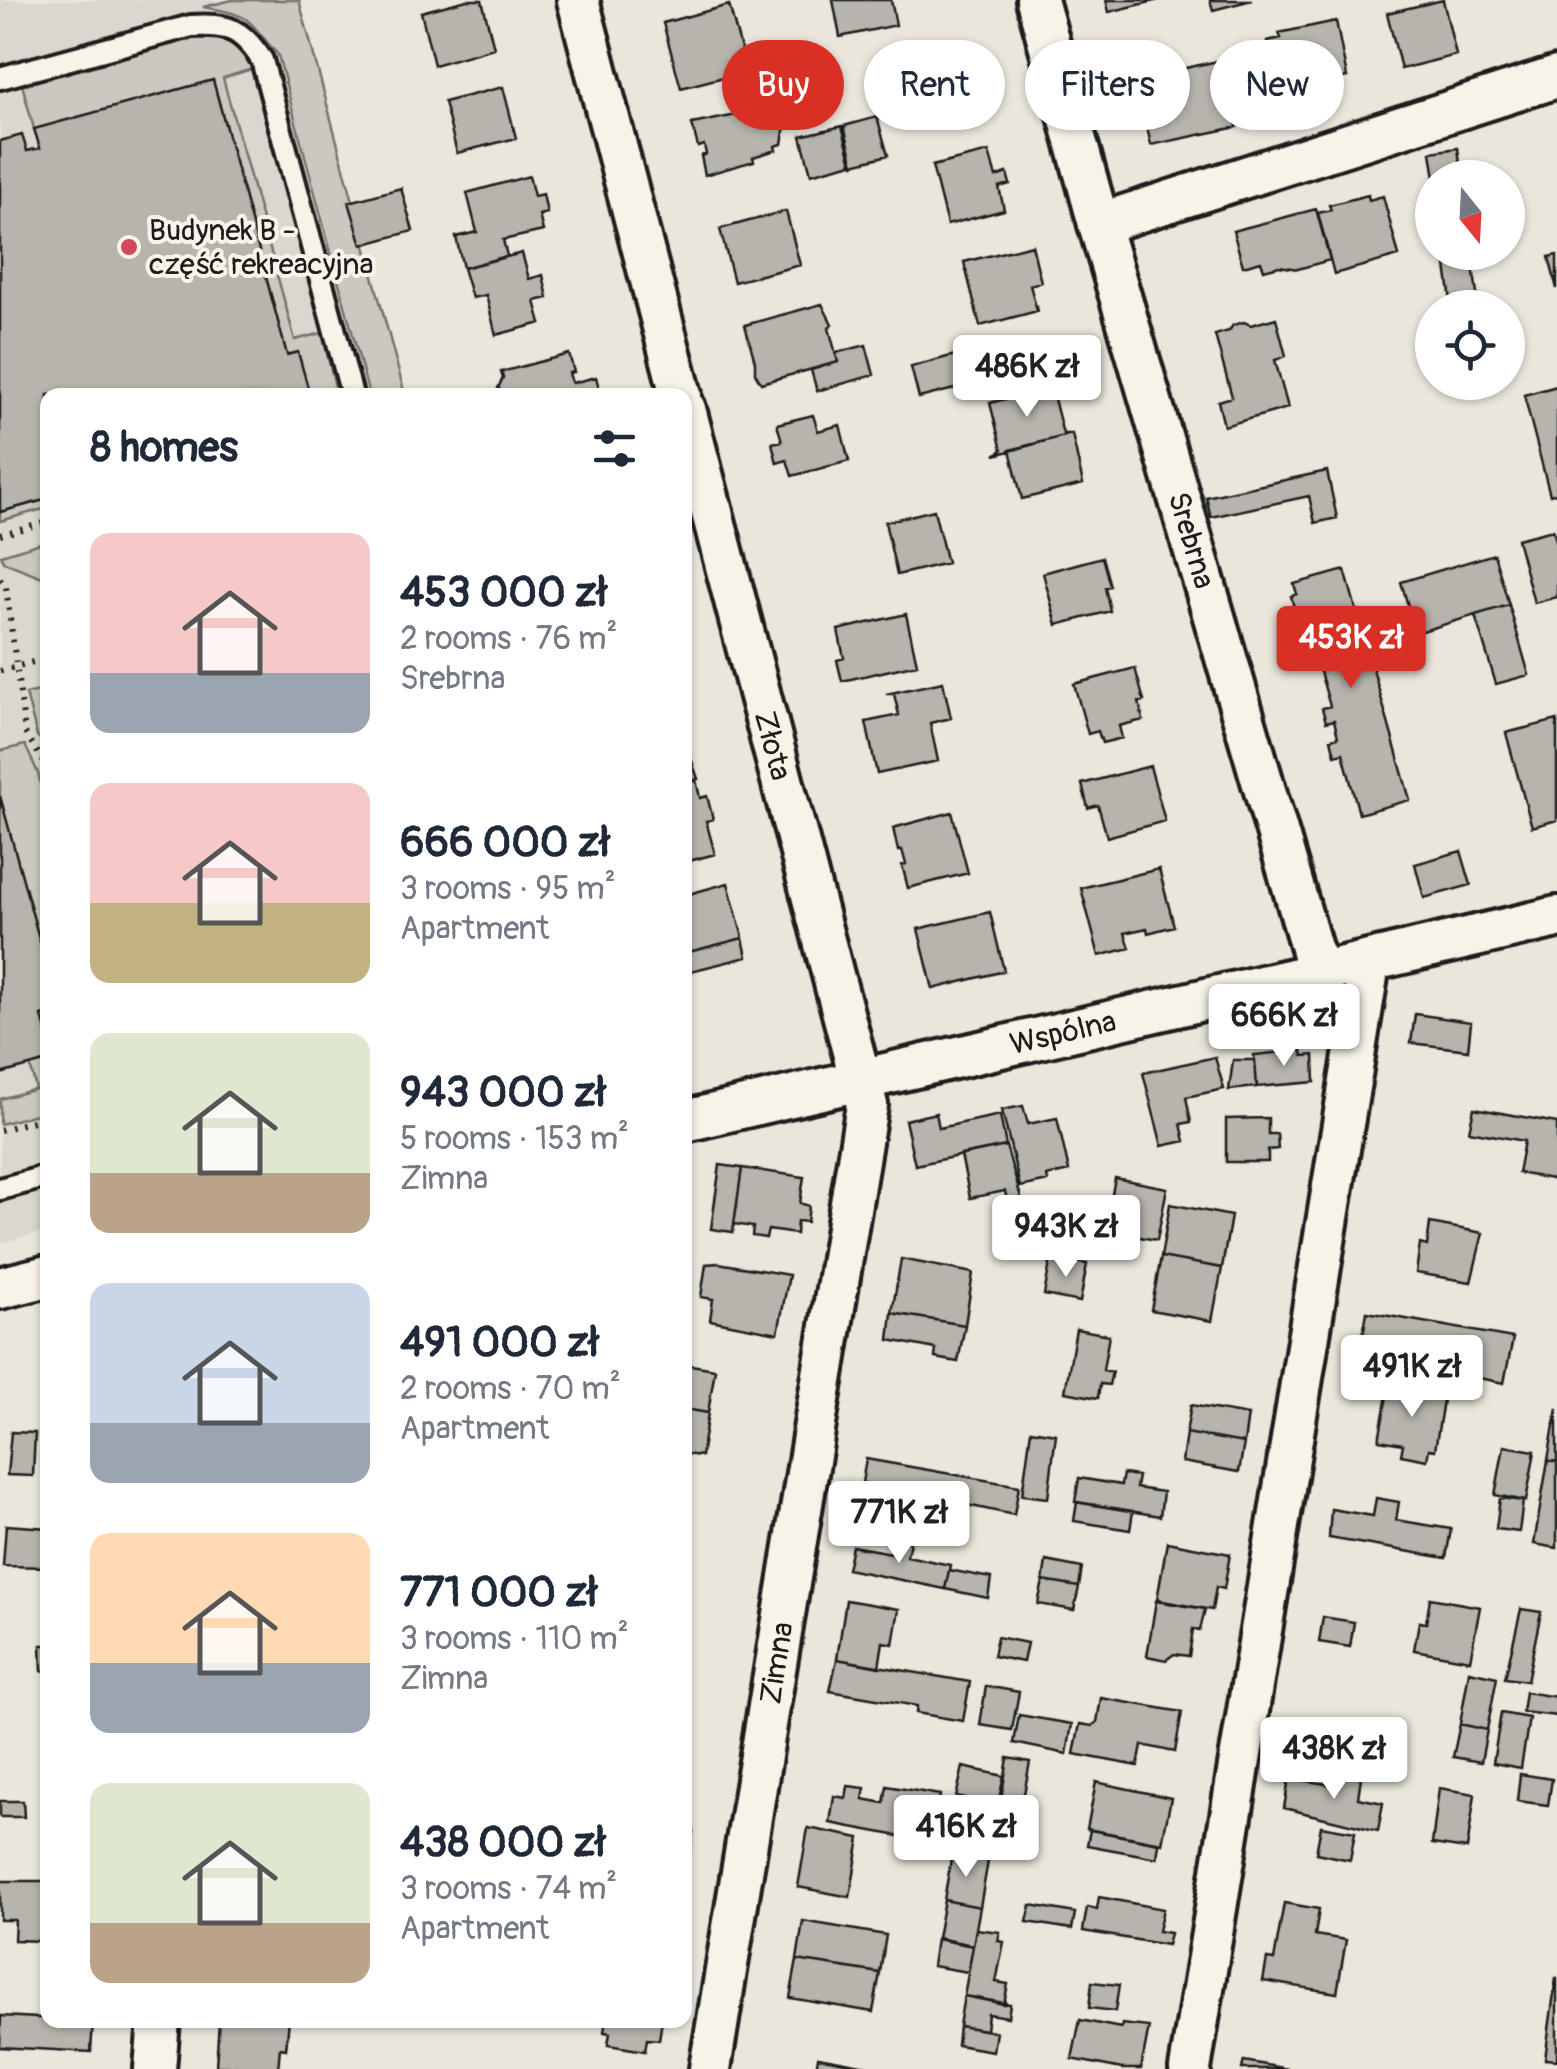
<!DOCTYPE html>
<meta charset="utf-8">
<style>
:root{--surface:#fff;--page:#f2f2f3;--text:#1f2937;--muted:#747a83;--accent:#d93025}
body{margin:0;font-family:Pangolin,sans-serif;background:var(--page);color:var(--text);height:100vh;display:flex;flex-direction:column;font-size:38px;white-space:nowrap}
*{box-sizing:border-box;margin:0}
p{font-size:32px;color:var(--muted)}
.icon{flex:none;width:55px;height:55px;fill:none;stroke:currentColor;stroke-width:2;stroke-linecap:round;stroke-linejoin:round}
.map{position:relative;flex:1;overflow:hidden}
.details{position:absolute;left:40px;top:388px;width:652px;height:1640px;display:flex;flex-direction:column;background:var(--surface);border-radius:20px;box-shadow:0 2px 8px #0004}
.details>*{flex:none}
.guide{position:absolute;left:722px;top:40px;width:682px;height:90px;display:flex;gap:20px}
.needle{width:65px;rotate:162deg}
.buttons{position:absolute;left:1415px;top:160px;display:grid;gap:20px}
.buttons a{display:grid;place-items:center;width:110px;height:110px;border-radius:50%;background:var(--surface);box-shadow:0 2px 8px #0004;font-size:50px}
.price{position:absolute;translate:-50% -85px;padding:0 22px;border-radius:10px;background:#fff;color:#222;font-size:32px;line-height:65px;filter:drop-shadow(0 2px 5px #0008)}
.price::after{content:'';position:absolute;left:50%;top:60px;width:30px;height:22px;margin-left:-15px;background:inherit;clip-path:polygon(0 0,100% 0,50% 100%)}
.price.selected{background:var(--accent);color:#fff}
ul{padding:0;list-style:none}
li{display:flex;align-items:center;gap:30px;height:250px;padding:0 50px}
li span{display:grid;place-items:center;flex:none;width:280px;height:200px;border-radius:20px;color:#555}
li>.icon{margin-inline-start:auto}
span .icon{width:120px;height:120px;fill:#fffc;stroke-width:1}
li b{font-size:42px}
h2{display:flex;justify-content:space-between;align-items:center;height:120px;padding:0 50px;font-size:42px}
.pill{padding:0 35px;border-radius:45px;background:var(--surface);box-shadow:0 2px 8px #0004;font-size:35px;line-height:90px}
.pill.selected{background:var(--accent);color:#fff}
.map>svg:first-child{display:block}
.built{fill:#dad7ce}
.green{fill:#ccc8c0;stroke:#74726e;stroke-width:2.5}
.building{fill:#b6b4ac;stroke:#1c1c1c;stroke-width:2.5}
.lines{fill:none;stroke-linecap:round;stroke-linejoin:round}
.service-casing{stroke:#1c1c1c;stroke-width:28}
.minor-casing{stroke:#1c1c1c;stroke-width:48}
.path{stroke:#1c1c1c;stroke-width:6;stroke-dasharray:2.5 8;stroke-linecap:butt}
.service{stroke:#f7f3e8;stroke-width:20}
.minor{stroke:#f7f3e8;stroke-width:40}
.poi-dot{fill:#d1495b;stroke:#f7f3e8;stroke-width:4}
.labels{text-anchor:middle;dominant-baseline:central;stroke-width:8;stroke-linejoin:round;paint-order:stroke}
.poi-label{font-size:30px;fill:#1c1c1c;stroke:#f7f3e8;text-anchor:start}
.street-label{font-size:30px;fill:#1c1c1c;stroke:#f7f3e8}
</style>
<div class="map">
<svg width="1557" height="2069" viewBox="0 0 1557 2069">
<rect width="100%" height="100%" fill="#eae6dc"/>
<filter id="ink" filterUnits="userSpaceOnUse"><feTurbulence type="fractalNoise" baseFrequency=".01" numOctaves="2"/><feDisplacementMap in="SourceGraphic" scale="20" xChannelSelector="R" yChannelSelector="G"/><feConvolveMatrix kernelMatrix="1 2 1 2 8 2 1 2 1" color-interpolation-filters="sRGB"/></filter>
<g filter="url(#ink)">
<path class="built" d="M0,0H299L405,395H48L47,1231L0,1243Z"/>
<path class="green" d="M232,0H299L405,395H369L278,55C246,19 254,15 203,7Z
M220,33L247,51L252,69L223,78L295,340L322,333L337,395H310L287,355L213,80L34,129L22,84L202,35Z
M47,499V508L0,521V512Z
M47,541V579L4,562L1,555Z
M47,689H48L47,745L37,736L26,694Z
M25,745L38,773L47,809V971L0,796V751Z
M47,1061V1111L0,1124V1099L36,1089L30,1065Z"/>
<path class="building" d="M467,0H482L494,48L434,65L421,12Z
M833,0H891L896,25L840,37Z
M1106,0H1159L1109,12Z
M1210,0H1252L1213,10Z
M1443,0L1456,55L1401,69L1387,13Z
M729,5L747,71L681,88L663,23Z
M1336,21L1347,77L1292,90L1289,75L1275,78L1267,41L1281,38L1279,33Z
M965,54L978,105L910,119L906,101L894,103L891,89L903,87L899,68Z
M1222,60L1237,127L1151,145L1139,91L1179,82L1177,70Z
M213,80L287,355L298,352L310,395H48V499L0,512V141L22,135L27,151L40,148L34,129Z
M503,87L516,138L457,153L444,102Z
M766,109L767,114L774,112L785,125L782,144L775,146L776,150L753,157L754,161L705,175L701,156L706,154L704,145L698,147L692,124Z
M877,117L888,155L854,164L844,126Z
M842,126L852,163L811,174L801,136Z
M1458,148L1462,178H1435L1431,152Z
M989,152L996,177L1007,173L1010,184L999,187L1004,210L947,225L932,166Z
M529,176L534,196L543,194L547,213L539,215L543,231L503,240L507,256L463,268L456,237L477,232L467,193Z
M401,188L413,231L362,245L349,202Z
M1368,195L1369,200L1383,196L1399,256L1334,274L1318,213L1331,210L1329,205Z
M1316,209L1330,260L1298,269L1279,266L1264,270L1261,261L1243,266L1233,231Z
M786,211L800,265L734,282L720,229Z
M1032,245L1041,282L1030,285L1037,311L980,326L964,262Z
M1444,252H1471L1479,308H1452Z
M522,253L529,279L543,275L548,298L535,301L541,323L496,335L486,295L472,298L463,268Z
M1557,255V289L1549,257Z
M822,304L832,324L829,328L838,362L761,383L755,373V362L745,325Z
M1276,318L1286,356L1275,360L1288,408L1224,426L1218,401L1232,397L1215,335L1229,331L1233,325L1244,322L1251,325Z
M866,345L874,375L817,391L811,370L838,362L836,353Z
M962,353L970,385L919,398L911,367Z
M569,354L574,372L569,373L572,383L596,377L601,395H505L498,388L503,378L501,372Z
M1557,386V493L1550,495L1524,395Z
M1051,387L1063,434H1071L995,455L1002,450L990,403Z
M813,415L818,431L840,425L849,461L792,476L787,460L777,463L772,443L782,441L777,424Z
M1072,434L1083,484L1022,499L1010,450Z
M1327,471L1337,518L1315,523L1309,496L1211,517L1206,497Z
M934,510L947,563L897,575L885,522Z
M1553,530L1557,544V597L1534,603L1517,539Z
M1494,554L1509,605L1416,633L1401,582Z
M1102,557L1110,586L1105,587L1110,611L1057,625L1043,573Z
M1345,570L1410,800L1359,814L1343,753L1335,755L1331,739L1338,737L1334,720L1326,722L1322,708L1330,706L1311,641L1304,644L1300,629L1307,626L1302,610L1295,612L1291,596L1297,594L1294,584Z
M1509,605L1529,675L1496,684L1475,615Z
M906,614L917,664L842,681L837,660L844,658L838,630Z
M1135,668L1144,701L1139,702L1143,720L1119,726L1122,738L1102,743L1098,731L1088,734L1074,684Z
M943,682L951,718L930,723L938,761L877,774L866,722L899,715L894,694H886Z
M1557,720V820L1532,827L1506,733Z
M685,740L698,779L685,783Z
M1150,766L1165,821L1107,837L1098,805L1088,808L1082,784Z
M696,780L700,798L707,796L713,819L706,821L715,854L685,862V783Z
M0,796L48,971V1014L42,1016L48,1037V1061L0,1074Z
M952,812L968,873L908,888L902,865L906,864L902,850L898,851L893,828Z
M1461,851L1471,885L1424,898L1415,864Z
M1159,869L1174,926L1148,933L1147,928L1125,933L1130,948L1099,956L1081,888Z
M728,883L743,938L685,953V895Z
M990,912L1004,971L933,989L918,929Z
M743,938L747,957L687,972L685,953Z
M1415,1014L1471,1022L1468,1050L1411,1043Z
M1302,1050L1303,1056L1314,1055L1315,1082L1257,1087L1254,1055Z
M1215,1057L1224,1089L1186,1097L1191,1122L1181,1124L1185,1141L1162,1146L1143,1073Z
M1233,1060H1255L1257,1087L1229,1090Z
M1023,1106L1028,1124L1057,1118L1069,1171L1047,1176L1048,1181L1020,1187L1002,1110Z
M1474,1108L1557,1123V1180L1518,1173L1524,1141L1469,1131Z
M936,1113L939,1128L1000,1115L1006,1146L915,1165L905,1120Z
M1268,1118V1134H1277L1278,1149L1268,1150V1162H1226V1119Z
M1006,1146L1022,1201L1008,1205L1005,1191L970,1198L961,1155Z
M720,1165L742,1168L733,1232L711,1229Z
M742,1168L804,1177L800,1203L809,1206L807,1222L797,1221L796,1234L768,1230L766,1238L752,1236L753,1227L734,1224Z
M1115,1178L1167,1188L1157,1240L1105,1231Z
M1170,1204L1231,1216L1222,1268L1161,1257Z
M1430,1223L1483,1233L1471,1282L1416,1273L1420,1244L1427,1246Z
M1161,1257L1222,1268L1212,1321L1151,1310Z
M1051,1258L1087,1264L1080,1302L1044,1295Z
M901,1259L973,1273L965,1325L892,1313Z
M718,1263L789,1275L778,1333L710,1320L713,1299L701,1297L706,1264Z
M1367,1312L1513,1338L1504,1383L1474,1377L1477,1364L1437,1356L1436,1363L1416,1359L1414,1367L1359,1357Z
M892,1313L965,1325L958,1362L935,1358L936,1349L889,1340Z
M1076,1329L1109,1335L1103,1370L1112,1372L1109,1385L1100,1384L1098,1398L1065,1392Z
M685,1364L715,1369L708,1413L685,1409Z
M44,1366H48V1433H44Z
M1389,1384L1444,1394L1435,1450L1429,1449L1427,1460L1401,1455L1403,1444L1379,1440Z
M1191,1405L1248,1415L1244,1443L1186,1433Z
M1557,1408V1462L1548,1460Z
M685,1409L708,1413L701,1456L685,1454Z
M1031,1430L1056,1434L1048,1498L1022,1495Z
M11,1432L35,1433L33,1476L7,1475Z
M1186,1433L1244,1443L1239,1472L1182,1462Z
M1504,1446L1535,1451L1526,1501L1495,1495Z
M866,1459L1019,1486L1014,1515L862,1483Z
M1548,1460L1557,1462V1548L1534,1544Z
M1123,1474L1138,1476L1136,1488L1163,1492L1160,1516L1075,1502L1079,1478L1121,1485Z
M1376,1498L1399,1502L1396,1520L1451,1529L1446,1558L1329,1538L1331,1509L1373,1516Z
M1500,1498L1523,1501L1519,1532L1496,1529Z
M1077,1502L1133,1511L1130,1530L1074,1521Z
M6,1525L48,1528V1567L3,1566Z
M896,1539L910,1542L907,1556L950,1565L945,1589L847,1569L852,1546L892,1553Z
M1167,1542L1230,1554L1224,1589L1216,1587L1212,1610L1157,1600Z
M1046,1561L1082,1568L1079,1587L1043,1581Z
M949,1570L991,1578L988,1598L945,1589Z
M1043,1581L1079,1587L1074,1610L1038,1604Z
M1430,1598L1480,1607L1470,1660L1414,1650L1419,1622L1426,1623Z
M846,1600L899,1609L893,1644L883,1642L879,1667L837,1659Z
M1156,1601L1205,1609L1200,1630L1193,1629L1189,1656L1174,1654L1166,1660L1147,1656Z
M1521,1609L1541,1612L1527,1681L1505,1678Z
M1323,1617L1354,1622L1350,1647L1319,1642Z
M997,1637L1027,1643L1023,1662L993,1656Z
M41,1645H48V1671H42Z
M837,1659L970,1682L963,1721L916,1713L917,1706L830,1691Z
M1469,1671L1497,1677L1487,1730L1460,1724Z
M986,1686L1019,1692L1012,1730L980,1725Z
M1525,1692L1557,1697V1716L1522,1712Z
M1101,1698L1182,1712L1175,1752L1142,1745L1138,1766L1074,1754L1080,1724L1092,1726L1097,1722Z
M1501,1713L1529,1718L1521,1768L1493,1763Z
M1019,1715L1072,1724L1067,1754L1014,1743Z
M1460,1724L1487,1730L1481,1762L1453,1757Z
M1008,1758L1030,1762L1017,1831L996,1828Z
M963,1767L1004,1776L990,1840L968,1834L973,1814H978L981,1802L956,1797Z
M1341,1774L1361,1777L1358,1798L1383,1803L1378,1831L1284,1808L1289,1778L1339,1786Z
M1520,1774L1552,1779L1548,1805L1517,1801Z
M1096,1782L1171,1798L1162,1843L1087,1829Z
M848,1786L865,1788L863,1799L884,1803L887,1786L940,1795L931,1842L830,1823L834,1796L846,1798Z
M1439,1788L1475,1794L1467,1849L1432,1844Z
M0,1801H23L24,1817H0Z
M1321,1826L1355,1832L1350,1860L1316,1853Z
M808,1828L860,1838L850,1897L798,1887Z
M685,1829L693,1831L687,1872H685Z
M1090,1830L1159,1843L1157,1858L1087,1845Z
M952,1854L988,1861L980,1907L944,1900Z
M0,1881H48V1935H44L43,1941L14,1940L15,1920H0Z
M1099,1897L1163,1909L1158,1931L1170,1933L1167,1945L1083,1931L1087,1907L1097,1909Z
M944,1900L980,1907L973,1945L937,1938Z
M1284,1903L1319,1909L1315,1935L1346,1940L1337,1993L1263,1981L1267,1959L1274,1960Z
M1031,1905L1075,1913L1072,1929L1027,1922Z
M803,1921L886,1935L880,1973L797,1960Z
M976,1929L1000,1932L998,1941L1004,1942L996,1982L1008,1984L1004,2004L964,1996Z
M936,1939L973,1946L968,1972L932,1966Z
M797,1960L880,1973L873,2012L790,1998Z
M1556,1978H1557V2060L1545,2059Z
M1092,1982L1119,1985L1115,2011L1089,2008Z
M964,1996L1010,2004L1008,2017L988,2014L986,2030L959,2026Z
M1,2016L93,2021L91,2052L0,2047Z
M219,2020H289L286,2049L280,2048L278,2069L216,2066Z
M606,2020H662L659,2040L647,2039L645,2051L608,2045L610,2033L604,2032Z
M1080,2020L1121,2028L1122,2024L1149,2027L1141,2069H1122L1072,2059Z
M959,2026L996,2032L993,2051L957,2045Z
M818,2057L883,2069H816Z
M1244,2061L1288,2069H1242Z"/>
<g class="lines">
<g class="service-casing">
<path id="service" d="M0,78L191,26C228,24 241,28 262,60L352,395
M0,1189L48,1176"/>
</g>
<g class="minor-casing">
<g id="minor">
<path d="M578,0L681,395"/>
<path id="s1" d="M1037,0L1099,224L1319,975"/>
<path d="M1099,224L1557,77"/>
<path id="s2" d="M685,409L867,1105L710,2069"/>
<path id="s3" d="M685,1121L1557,917"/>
<path d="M0,1288L48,1276"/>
<path d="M155,2069L159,2020"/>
<path d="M1190,2069L1369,964"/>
</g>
</g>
<path class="path" d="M0,535L48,522
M0,579L6,587L25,733L48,768
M0,671L48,658
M0,1130L48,1117"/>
<use href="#service" class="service"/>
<use href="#minor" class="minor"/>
</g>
</g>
<circle class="poi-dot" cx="129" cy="247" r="10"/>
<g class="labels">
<g class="poi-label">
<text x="149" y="230">Budynek B -<tspan x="149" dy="34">część rekreacyjna</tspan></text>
</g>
<g class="street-label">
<text stroke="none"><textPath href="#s1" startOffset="562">Srebrna</textPath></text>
<text stroke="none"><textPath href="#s2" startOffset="348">Złota</textPath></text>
<text stroke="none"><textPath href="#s3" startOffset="388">Wspólna</textPath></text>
<text transform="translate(777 1663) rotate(-81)">Zimna</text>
</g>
</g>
</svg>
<div class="buttons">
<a><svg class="needle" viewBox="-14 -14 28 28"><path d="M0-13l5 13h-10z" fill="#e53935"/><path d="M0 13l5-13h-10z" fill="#747a83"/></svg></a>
<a><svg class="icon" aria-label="locate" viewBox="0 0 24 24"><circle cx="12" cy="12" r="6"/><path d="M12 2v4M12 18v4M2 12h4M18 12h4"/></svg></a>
</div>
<b class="price" style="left:1027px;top:420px">486K zł</b>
<b class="price selected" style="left:1351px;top:691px">453K zł</b>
<b class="price" style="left:1284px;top:1069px">666K zł</b>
<b class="price" style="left:1066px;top:1280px">943K zł</b>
<b class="price" style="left:1412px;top:1420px">491K zł</b>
<b class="price" style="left:899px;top:1566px">771K zł</b>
<b class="price" style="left:1334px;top:1802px">438K zł</b>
<b class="price" style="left:966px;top:1880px">416K zł</b>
<div class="guide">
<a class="pill selected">Buy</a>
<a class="pill">Rent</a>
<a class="pill">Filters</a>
<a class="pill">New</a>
</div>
<section class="details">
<h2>8 homes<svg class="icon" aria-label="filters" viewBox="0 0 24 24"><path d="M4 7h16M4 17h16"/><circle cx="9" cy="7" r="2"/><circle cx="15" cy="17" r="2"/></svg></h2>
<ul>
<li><span style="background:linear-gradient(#f6c9c9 70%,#9aa5b1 0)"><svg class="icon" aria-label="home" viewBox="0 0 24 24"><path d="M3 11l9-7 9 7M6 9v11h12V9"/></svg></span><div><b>453 000 zł</b><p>2 rooms · 76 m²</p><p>Srebrna</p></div></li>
<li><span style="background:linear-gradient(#f6c9c9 60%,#c2b280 0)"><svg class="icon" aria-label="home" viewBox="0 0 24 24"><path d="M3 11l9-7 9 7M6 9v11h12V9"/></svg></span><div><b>666 000 zł</b><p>3 rooms · 95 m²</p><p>Apartment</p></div></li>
<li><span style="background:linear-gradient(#dfe7d0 70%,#b9a48a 0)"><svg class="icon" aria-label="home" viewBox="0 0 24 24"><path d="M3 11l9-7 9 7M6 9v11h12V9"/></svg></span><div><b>943 000 zł</b><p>5 rooms · 153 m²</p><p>Zimna</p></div></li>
<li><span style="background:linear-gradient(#c9d6e8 70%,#9aa5b1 0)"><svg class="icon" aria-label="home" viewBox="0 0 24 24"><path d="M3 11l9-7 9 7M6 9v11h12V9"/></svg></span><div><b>491 000 zł</b><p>2 rooms · 70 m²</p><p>Apartment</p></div></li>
<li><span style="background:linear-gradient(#ffd9b3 65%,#9aa5b1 0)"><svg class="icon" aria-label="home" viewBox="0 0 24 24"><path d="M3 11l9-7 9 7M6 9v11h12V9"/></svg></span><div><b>771 000 zł</b><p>3 rooms · 110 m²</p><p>Zimna</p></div></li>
<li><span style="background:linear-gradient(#dfe7d0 70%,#b9a48a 0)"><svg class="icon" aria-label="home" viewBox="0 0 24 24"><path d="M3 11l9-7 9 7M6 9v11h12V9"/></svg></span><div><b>438 000 zł</b><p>3 rooms · 74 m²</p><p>Apartment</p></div></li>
</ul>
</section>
</div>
